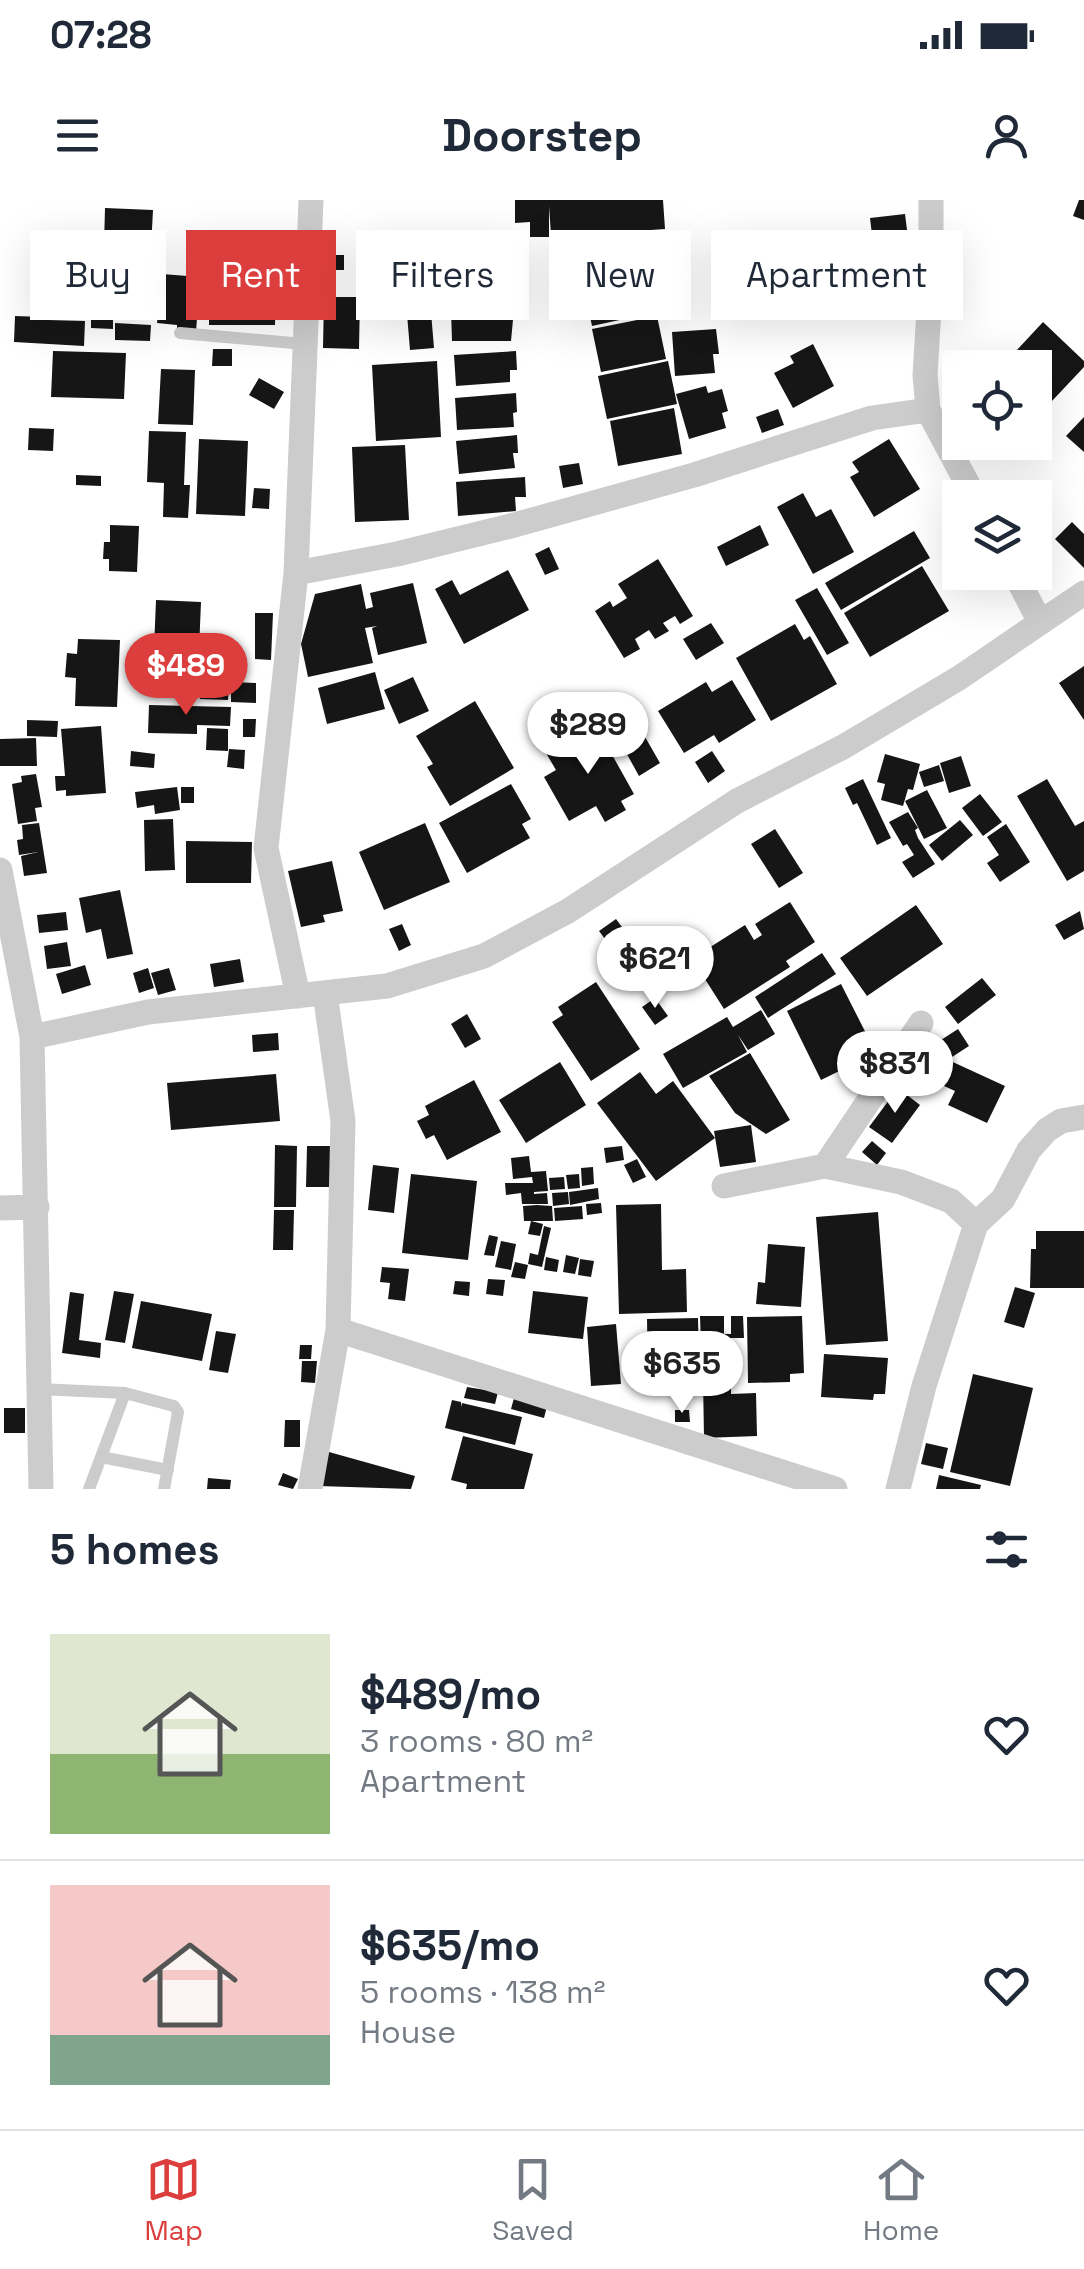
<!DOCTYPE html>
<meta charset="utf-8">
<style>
:root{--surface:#fff;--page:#f2f2f3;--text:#1f2937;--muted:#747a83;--line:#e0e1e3;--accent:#db3e3c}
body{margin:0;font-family:"Space Grotesk",sans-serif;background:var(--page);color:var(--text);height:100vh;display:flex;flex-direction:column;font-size:38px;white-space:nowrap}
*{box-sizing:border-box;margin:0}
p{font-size:32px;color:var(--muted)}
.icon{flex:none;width:55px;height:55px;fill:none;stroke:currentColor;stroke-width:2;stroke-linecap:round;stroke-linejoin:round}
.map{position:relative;height:1289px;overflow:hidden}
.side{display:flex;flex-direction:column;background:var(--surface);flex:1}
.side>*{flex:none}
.hud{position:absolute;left:30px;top:30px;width:1025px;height:90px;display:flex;gap:20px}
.controls{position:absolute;left:942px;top:150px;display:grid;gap:20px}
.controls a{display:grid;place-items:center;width:110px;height:110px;border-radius:0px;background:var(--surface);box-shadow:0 10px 40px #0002;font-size:50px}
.price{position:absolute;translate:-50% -85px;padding:0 22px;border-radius:35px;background:#fff;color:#222;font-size:32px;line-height:65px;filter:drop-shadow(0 2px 5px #0008)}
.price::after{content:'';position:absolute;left:50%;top:60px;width:30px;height:22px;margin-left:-15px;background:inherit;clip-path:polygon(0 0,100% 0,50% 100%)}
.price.on{background:var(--accent);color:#fff}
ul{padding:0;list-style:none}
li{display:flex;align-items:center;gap:30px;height:250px;padding:0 50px}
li+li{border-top:2px solid var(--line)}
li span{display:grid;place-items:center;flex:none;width:280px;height:200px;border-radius:0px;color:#555}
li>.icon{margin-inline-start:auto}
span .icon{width:120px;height:120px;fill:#fffc;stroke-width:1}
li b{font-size:42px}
h2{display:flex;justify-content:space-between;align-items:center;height:120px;padding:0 50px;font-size:42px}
.chip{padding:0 35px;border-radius:0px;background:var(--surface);box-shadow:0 10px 40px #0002;font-size:35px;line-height:90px}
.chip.on{background:var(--accent);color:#fff}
.status{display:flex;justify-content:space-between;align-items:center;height:70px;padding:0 50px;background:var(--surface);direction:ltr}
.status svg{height:28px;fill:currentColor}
header{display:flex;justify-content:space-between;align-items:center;height:130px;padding:0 50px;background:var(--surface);font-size:45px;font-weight:700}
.tabs{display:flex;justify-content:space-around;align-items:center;height:140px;border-top:2px solid var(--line);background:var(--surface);font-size:28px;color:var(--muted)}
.tabs a{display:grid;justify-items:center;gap:5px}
.tabs .on{color:var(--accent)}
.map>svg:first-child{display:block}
.building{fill:#161616}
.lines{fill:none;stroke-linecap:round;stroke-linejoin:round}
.lane{stroke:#ccc;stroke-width:12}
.street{stroke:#ccc;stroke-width:25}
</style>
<div class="status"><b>07:28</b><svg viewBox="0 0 49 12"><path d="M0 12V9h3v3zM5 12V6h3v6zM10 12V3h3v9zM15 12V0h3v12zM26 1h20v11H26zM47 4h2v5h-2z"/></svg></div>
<header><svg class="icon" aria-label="menu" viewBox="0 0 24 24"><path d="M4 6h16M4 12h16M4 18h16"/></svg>Doorstep<svg class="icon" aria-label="person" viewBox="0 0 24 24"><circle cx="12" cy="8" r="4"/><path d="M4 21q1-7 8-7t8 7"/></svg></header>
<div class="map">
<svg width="1084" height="1289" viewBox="0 0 1084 1289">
<rect width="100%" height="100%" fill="#fff"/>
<path class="building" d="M515,0H663L665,29L636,31V39L609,40V32L551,35L549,6V37H530V22L515,23Z
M1079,0H1084V20L1073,16Z
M105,8L153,10L150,67H142V79L112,78L114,46L104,45Z
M905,14L908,38L873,43L870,18Z
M327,55H344V70H327Z
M376,62V74L357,75V63Z
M454,63L512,66L510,100L453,97Z
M653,69L661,111L592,126L583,83Z
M162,74L200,77L196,132L177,131V125L157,123Z
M45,76L68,77L66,117L48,116V120L85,121L84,146L14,142L15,116L43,117Z
M209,78L276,79L275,125H209Z
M86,82L143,84L142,116L85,114Z
M892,83L906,86L903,102L889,100Z
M324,97H360L359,149L323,148Z
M430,100L434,148L410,150L406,102Z
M514,109L511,141H452L451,110Z
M657,116L666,159L601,172L592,129Z
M91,117H113V129L91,128Z
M1043,122L1084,161V167L1035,219V168H1000Z
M115,123L151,125L150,141L115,140Z
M716,129L719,154H713L715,173L675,176L672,132Z
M813,144L834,186L793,208L774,173L794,163L790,156Z
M213,149H232V166H212Z
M53,151L126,153L124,199L51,197Z
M516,151L517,170H510V182L456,186L454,155Z
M437,161L441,237L376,241L372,165Z
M668,161L677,204L607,219L598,176Z
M161,169L195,170L193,225L158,224Z
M259,178L284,192L274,209L249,195Z
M706,186L708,193L722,189L728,211L722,213L726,228L689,239L676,194Z
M516,193L517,212L513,213L514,227L457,230L455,198Z
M674,208L682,254L618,266L610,221Z
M778,209L784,225L762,233L756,217Z
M1084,217V252L1066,236Z
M29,228L54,229L53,251L28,250Z
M149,231L186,232L184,285H190L188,318L163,317L164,283L147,282Z
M517,235L518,253H513L515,268L459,274L456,241Z
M199,239L248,241L245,316L196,314Z
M889,239L920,289L874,317L850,277L859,272L852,262Z
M980,242H1012L997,259Z
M405,245L409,320L355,322L352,247Z
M579,263L583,284L563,288L559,266Z
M76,275L101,276V286L76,285Z
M525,277L526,297H515L516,311L458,316L456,282Z
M254,288L270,289L269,309L252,308Z
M803,293L816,317L831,309L854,352L813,374L777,307Z
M1072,322L1084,334V368L1055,339Z
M110,325L139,326L137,372L109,371V359H103L104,342H110Z
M760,325L769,345L726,366L717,347Z
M914,331L930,358L841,410L825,383Z
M549,347L559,369L545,375L535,354Z
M658,359L693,416L680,424L675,416L663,423L669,431L655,439L649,430L635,439L640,449L624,458L595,411L610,401L613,407L627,398L618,384Z
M922,366L949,411L870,457L844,413Z
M508,370L529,410L464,444L435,389L452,380L460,395Z
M413,383L427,443L378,455L372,428L377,426L365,428L373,463L308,477L301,444L315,394L361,384L366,409L373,407L370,393Z
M817,388L849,443L827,455L795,400Z
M156,400L201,402L198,474L153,473Z
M255,413H273L271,460L255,459Z
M711,423L724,443L696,460L683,439Z
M795,424L804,440L810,436L837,484L771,521L736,458Z
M78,439L120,440L117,507L75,506L76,478L65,477L67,453L77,454Z
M209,455L228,456L227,470L208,469Z
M1084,466V520L1059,483Z
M375,472L385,509L327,524L318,488Z
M413,477L429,511L399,524L384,490Z
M171,478L199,479L198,498L170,497Z
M201,480L229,481L228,500L200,499Z
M732,480L756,520L719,543L714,535L684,553L658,511L706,482L712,492Z
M231,482L256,483V503L231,502Z
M475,501L514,568L450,606L427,567L433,564L416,536Z
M149,505L231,507L230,526L197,525V534L148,533Z
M629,509L660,563L639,576L623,547L616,551L600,525Z
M243,519H256L255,537H243Z
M27,520L58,521L57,537L27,536Z
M101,526L106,593L66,596V590L56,591L55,576H65L61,529Z
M596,526L634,594L621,601L626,610L605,622L596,606L569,621L544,577L556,570L546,553Z
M207,528L228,529V551L206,550Z
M36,538L37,566H0V539Z
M229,549L245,550L244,569L227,567Z
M131,551L155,554L154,568L130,566Z
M712,551L725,571L708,583L695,562Z
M885,554L920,564L913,590L908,589L903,606L881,600L885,584L877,582Z
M961,556L971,586L949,593L940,563Z
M939,565L944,581L924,587L919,572Z
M36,574L42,607L35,608L37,621L18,624L12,584L22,582L21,576Z
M863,579L891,638L877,645L857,603L853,605L845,588Z
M1047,579L1075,626L1084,621V671L1067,681L1017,596Z
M511,584L531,619L522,624L530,638L467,673L439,623Z
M177,587L180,610L155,614L154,605L137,608L135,592Z
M181,587H194V603H181Z
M927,590L947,628L924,639L905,601Z
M980,594L1002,622L983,636L962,608Z
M908,612L918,628L915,630L918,638L935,664L913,678L902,662L914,655L907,644L903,646L889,622Z
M173,619L175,670L145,671L144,620Z
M960,620L973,635L942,661L929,645Z
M39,623L47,673L24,676L21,656L38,652L19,655L17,640L23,639L22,625Z
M425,623L450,682L384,710L359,652Z
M1006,624L1030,662L1000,682L987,663L999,655L987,637Z
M775,629L803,673L779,688L751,644Z
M186,641L252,642L251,683H186Z
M332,661L343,711L323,715L325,722L301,727L288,671Z
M120,690L133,754L107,759L101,729L86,733L79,698Z
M790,702L815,742L786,761L790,767L724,809L698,768L710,760L704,751L745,725L754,740L762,735L755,724Z
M916,705L943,744L867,796L840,758Z
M1080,711L1084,729L1064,740L1055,725Z
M66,712L68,730L39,733L37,715Z
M616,719L625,731L608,743L599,731Z
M402,724L411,745L399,751L389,729Z
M67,742L71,766L47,769L44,746Z
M822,753L836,774L768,818L755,797Z
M240,759L244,782L214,787L210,764Z
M85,765L91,785L62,794L56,774Z
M148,768L154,788L139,793L133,773Z
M169,768L176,790L158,795L151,773Z
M982,778L996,795L958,824L945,807Z
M596,782L640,849L591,881L552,822L563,815L558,807Z
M841,784L876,853L821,880L787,811Z
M655,798L668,816L655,825L642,807Z
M761,810L775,834L748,850L738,835L747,852L683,888L663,854L727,817L733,827Z
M467,814L481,839L465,848L451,824Z
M958,829L969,846L952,857L941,840Z
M278,833L279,850L253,852L252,835Z
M931,852L1005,886L987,923L948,905L955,891L920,875Z
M750,853L790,920L766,934L735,913L709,876Z
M560,862L586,905L526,943L499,900Z
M640,872L656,894L673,881L715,938L656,981L597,903Z
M276,874L280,921L171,930L167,883Z
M474,880L501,932L447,960L434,935L426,939L417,921L429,915L425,906Z
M898,888L920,905L892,943L869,927Z
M751,925L756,962L720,967L714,931Z
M872,941L886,953L877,965L862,952Z
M275,945L297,946L296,1007H274Z
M307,946H331L330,987H306Z
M622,946L624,960L606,963L604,948Z
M529,956L531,972L546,971L548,991L534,992V994L547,993L548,1004H522L521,993L506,995L505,983H533L532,977L513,979L511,958Z
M637,959L646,977L633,983L624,965Z
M373,965L399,968L394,1013L368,1010Z
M593,967L594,984L582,986L581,968Z
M411,974L477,981L468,1060L402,1053Z
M579,974L580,988L568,989L566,975Z
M564,977L565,989L550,990L549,978Z
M598,988L599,999L570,1005L569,992Z
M568,992L569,1004L553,1006L552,993Z
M601,1003L602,1013L587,1015L586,1004Z
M661,1004L662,1070L686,1069L687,1112L619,1114L616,1005Z
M537,1005L552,1006L553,1021H524L523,1006Z
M582,1006L583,1019L555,1021L554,1008Z
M274,1010H294L293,1050H273Z
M878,1012L888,1141L826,1145L816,1017Z
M531,1021L543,1024L540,1036L528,1034Z
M544,1026L551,1028L542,1067L528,1064L530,1053L538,1055Z
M1036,1031H1084V1088H1030L1031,1049H1036Z
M489,1035L498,1037L494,1056L484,1055Z
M501,1041L516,1044L511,1070L495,1067Z
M768,1044L805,1047L801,1107L756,1104L758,1082L765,1083Z
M566,1055L579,1058L575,1074L563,1072Z
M546,1057L559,1060L557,1072L544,1070Z
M580,1059L594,1061L591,1077L578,1075Z
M515,1062L528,1065L525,1079L511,1077Z
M382,1067L409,1069L405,1101L388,1099L390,1083L380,1082Z
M488,1079L505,1080L503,1096L486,1094Z
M455,1081L470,1082L469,1096L453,1094Z
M1015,1087L1035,1093L1024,1128L1004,1122Z
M114,1091L134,1094L125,1143L105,1140Z
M533,1091L588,1097L583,1139L528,1133Z
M70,1092L84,1094L79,1140L101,1143L100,1158L62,1153Z
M141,1101L212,1114L202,1161L132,1148Z
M700,1116H724V1134H731V1116H743L744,1138H730L731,1172H702Z
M802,1116L804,1173L790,1174V1182L748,1183L747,1117Z
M698,1118L699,1178L648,1179L647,1119Z
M616,1124L621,1184L591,1186L587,1127Z
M216,1131L236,1134L228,1173L209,1170Z
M300,1145H312L311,1159H299Z
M824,1154L888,1158L885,1194H874L873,1200L821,1197Z
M302,1161H317L315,1183L301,1182Z
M973,1174L1033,1188L1010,1286L950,1272Z
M703,1178H731V1194L756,1193L757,1236L704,1238Z
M467,1187L498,1192L495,1204L464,1198Z
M514,1198L547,1206L544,1218L511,1209Z
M452,1200L461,1202V1207L462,1203L522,1217L515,1245L445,1228Z
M4,1208H25V1233H4Z
M675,1210H689L690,1222H675Z
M285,1220H300V1247H284Z
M463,1236L533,1254L524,1289H466L467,1284L451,1280Z
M926,1243L948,1248L943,1269L921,1264Z
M329,1252L415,1276L411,1289L319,1286Z
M283,1273L298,1279L293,1289L278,1285Z
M939,1275L981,1285L980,1289H936Z
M208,1278L231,1280L230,1289H207Z"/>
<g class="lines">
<path class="lane" d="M180,133L304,144
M39,1189L125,1193
M101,1257L168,1270
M89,1289L125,1193L174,1206L178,1212L164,1289"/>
<path class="street" d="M931,0V77L925,175L928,210L975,298
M1014,372L1040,422
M296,373L397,354L511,326L694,275L872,218L928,210
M0,670L32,837L41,1289
M298,796L266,648L296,373L311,0
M32,837L148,812L387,786L484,756L568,711L737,601L843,547L959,478L1084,393
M825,966L921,823
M724,986L825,966L901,982L951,1001L976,1024
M0,1008L37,1007
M338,1130L835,1289
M310,1289L338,1130L343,921L325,793
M898,1289L924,1186L976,1024L1003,999L1029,950L1047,930L1061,921L1084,917"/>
</g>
</svg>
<div class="controls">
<a><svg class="icon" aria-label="locate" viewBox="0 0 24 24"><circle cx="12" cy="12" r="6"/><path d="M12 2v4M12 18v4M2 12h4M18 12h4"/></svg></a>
<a><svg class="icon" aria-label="layers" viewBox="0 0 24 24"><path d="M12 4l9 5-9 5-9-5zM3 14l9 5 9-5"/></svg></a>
</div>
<b class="price on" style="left:186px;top:518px">$489</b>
<b class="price" style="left:588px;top:577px">$289</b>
<b class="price" style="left:655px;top:811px">$621</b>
<b class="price" style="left:895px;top:916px">$831</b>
<b class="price" style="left:682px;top:1216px">$635</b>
<div class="hud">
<a class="chip">Buy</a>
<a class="chip on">Rent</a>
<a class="chip">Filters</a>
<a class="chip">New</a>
<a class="chip">Apartment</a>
</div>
</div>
<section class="side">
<h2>5 homes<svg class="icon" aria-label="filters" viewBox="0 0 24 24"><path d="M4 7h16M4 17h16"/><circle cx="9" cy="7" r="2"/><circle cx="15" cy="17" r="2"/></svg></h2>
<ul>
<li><span style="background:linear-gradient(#dfe7d0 60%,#8fb573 0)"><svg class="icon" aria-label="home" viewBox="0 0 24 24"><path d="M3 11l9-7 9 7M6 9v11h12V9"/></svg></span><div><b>$489/mo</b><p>3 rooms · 80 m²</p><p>Apartment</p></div><svg class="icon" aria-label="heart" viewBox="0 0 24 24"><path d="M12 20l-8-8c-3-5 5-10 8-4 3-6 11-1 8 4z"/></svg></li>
<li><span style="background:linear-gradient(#f6c9c9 75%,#7fa58c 0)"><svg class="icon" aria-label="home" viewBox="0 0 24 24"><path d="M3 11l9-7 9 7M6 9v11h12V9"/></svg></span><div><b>$635/mo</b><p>5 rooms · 138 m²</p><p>House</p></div><svg class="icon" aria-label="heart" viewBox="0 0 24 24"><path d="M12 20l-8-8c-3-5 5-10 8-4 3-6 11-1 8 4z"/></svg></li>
</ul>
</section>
<nav class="tabs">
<a class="on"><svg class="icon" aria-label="map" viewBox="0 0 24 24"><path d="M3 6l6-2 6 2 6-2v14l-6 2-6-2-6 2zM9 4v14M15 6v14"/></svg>Map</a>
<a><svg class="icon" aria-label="saved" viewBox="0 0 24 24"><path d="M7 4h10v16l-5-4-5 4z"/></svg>Saved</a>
<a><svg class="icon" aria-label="home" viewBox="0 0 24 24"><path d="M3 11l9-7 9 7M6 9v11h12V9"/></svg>Home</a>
</nav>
